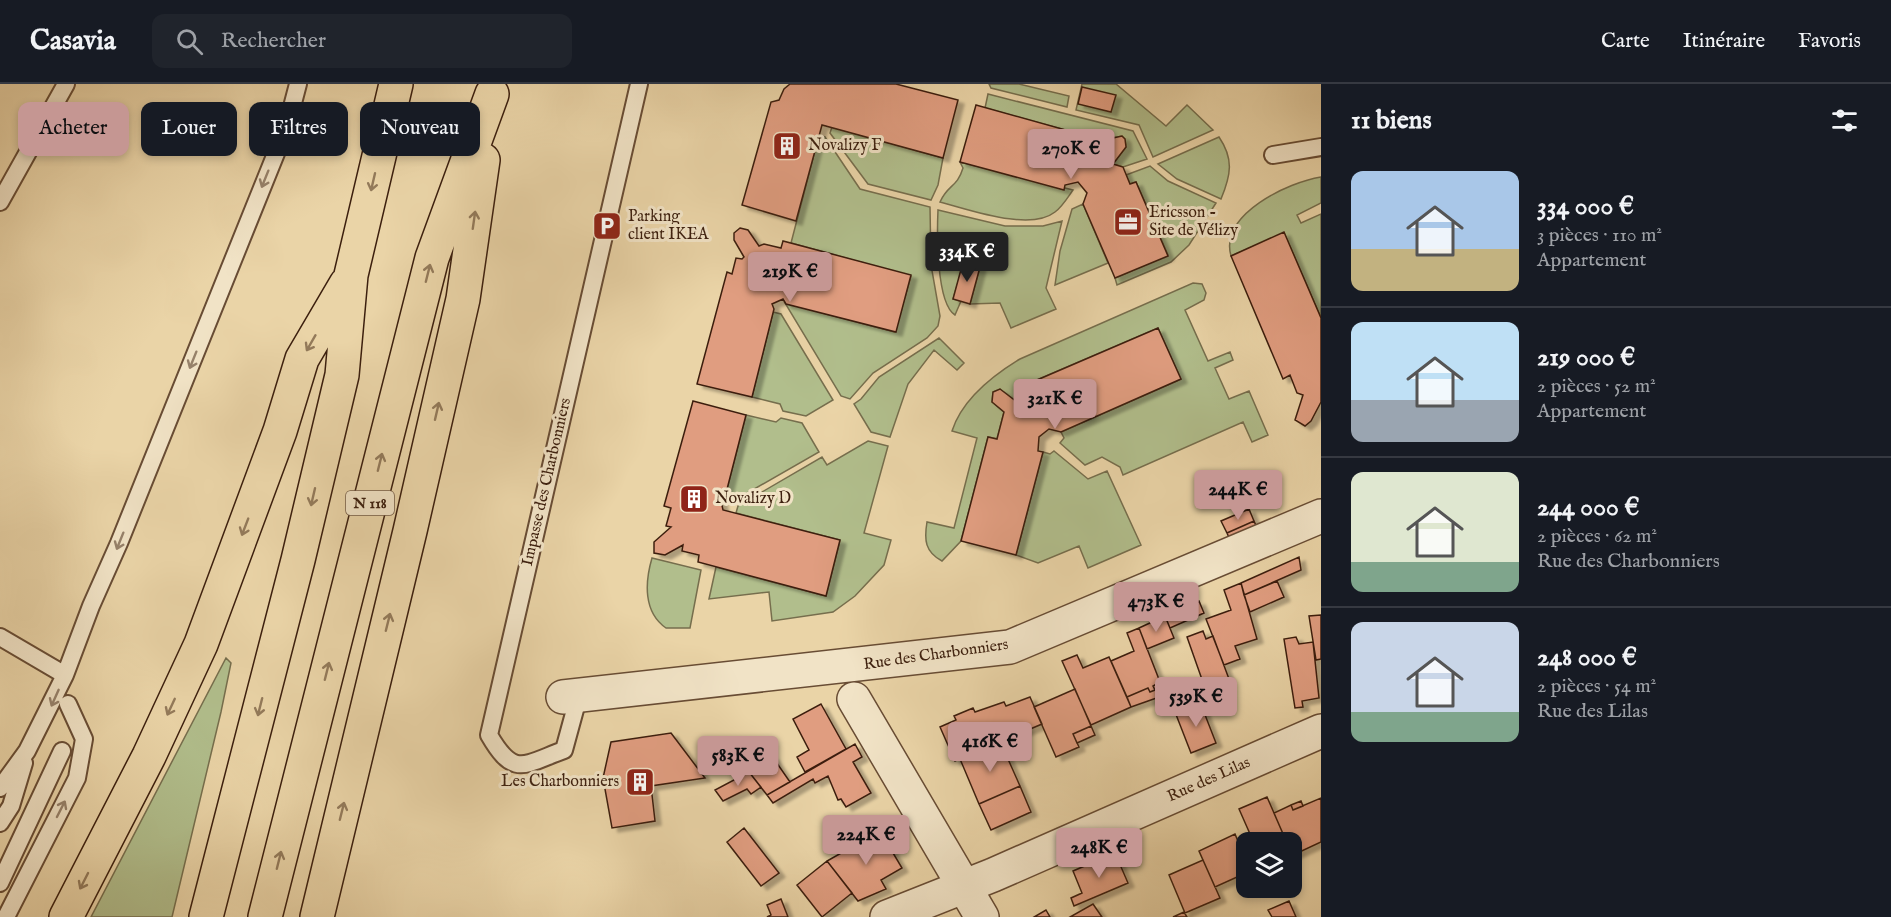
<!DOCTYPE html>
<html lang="fr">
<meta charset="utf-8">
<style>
:root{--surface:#171b24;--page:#20242c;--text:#f1f3f6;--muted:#9ea1a6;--line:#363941;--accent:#c59692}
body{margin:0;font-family:"IM FELL English",serif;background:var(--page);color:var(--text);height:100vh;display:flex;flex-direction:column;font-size:22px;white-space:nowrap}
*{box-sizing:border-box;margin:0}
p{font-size:20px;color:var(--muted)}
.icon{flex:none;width:33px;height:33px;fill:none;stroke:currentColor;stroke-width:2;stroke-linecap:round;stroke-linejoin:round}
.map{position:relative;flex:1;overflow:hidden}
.side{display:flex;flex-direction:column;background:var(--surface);width:570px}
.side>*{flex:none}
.top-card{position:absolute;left:18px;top:18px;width:570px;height:54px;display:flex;gap:12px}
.controls{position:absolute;left:1236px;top:748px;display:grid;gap:12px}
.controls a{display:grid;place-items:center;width:66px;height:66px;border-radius:12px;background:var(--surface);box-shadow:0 3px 9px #0003;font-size:30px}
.price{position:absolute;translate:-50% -51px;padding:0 14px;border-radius:6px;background:var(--accent);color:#111;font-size:20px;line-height:39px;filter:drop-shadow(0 2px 3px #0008)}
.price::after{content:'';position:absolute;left:50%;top:36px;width:18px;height:14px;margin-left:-9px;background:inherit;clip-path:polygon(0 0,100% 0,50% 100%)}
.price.on{background:#222;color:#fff}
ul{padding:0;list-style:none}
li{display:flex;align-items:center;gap:18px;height:150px;padding:0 30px}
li+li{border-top:2px solid var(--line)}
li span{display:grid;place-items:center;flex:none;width:168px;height:120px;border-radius:12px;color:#555}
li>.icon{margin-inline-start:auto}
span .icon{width:72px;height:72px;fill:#fffc;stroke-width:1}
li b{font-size:26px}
h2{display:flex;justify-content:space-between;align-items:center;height:72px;padding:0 30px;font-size:26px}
.pill{padding:0 21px;border-radius:12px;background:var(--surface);box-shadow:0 3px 9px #0003;font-size:21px;line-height:54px}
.pill.on{background:var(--accent);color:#111}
header{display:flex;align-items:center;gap:36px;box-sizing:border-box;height:84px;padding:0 30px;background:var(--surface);border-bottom:2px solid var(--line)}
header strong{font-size:28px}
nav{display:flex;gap:33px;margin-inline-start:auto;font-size:21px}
.search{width:420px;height:54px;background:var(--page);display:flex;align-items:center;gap:15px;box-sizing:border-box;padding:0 21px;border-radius:12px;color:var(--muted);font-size:22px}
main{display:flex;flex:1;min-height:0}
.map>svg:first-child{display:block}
.green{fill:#b1be8c;stroke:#766e4d;stroke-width:1.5}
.building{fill:#e09d80;stroke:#3c1f0e;stroke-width:1.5;filter:url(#shadow)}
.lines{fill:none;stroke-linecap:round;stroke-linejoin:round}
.service-casing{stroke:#684c34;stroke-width:20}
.minor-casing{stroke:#684c34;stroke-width:36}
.trunk-casing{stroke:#3c1f0e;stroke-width:36}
.service{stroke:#f1e3c6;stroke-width:16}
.minor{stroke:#f1e3c6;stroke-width:33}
.trunk{stroke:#ead4a7;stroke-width:33}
.oneway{stroke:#96816a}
.oneway2{stroke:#937a5a}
.labels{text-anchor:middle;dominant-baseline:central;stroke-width:6;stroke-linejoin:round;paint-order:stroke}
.shield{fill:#f1e3c6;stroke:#725a45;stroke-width:1.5}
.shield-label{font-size:15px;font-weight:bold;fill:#3c1f0e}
.poi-label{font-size:16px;fill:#3c1f0e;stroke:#f1e3c6;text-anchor:start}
.street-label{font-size:16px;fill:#3c1f0e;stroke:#f1e3c6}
</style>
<header>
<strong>Casavia</strong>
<div class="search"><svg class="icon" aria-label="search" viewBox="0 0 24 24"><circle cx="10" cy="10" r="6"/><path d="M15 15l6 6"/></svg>Rechercher</div>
<nav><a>Carte</a><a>Itinéraire</a><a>Favoris</a></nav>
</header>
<main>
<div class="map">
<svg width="1321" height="833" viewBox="0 0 1321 833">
<defs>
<filter id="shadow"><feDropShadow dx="6" dy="4" stdDeviation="1.5" flood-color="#0004"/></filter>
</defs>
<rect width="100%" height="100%" fill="#ead4a7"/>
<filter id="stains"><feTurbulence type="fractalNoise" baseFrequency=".00333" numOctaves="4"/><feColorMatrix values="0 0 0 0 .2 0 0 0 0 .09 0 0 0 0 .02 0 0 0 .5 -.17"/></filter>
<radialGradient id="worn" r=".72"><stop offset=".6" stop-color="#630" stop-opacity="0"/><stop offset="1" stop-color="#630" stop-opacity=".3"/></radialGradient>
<path class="green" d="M989,0H1019L1069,12L1067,23L991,4Z
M1082,0H1116L1166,42L1187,21L1213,46L1153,73L1139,41L1076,26Z
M988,10L1133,47L1147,75L1123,83L1113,80L1126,63L1125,55L1122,52L1113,54L1100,67L1094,60L1079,56L1080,50L985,24Z
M832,43L943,74L938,101L931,116L868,100L830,49Z
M819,51L825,53L860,105L930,123L931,181L940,232L938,242L927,254L873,289L850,315L841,312L785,219L895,248L911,192L791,159Z
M1219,53C1234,75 1231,91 1221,115L1177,95L1158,80Z
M960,78L1073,106C1068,113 1062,123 1055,128C1030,148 968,125 940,118C948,100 957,104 963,84Z
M1150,82L1168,97L1216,119L1189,161L1171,178L1117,201L1115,194L1168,171L1136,98L1130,100L1126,91Z
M1321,93V119L1297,131L1301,139L1321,130V234L1284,149L1231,172C1219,130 1289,98 1321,93Z
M1083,120L1108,179L1055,201L1060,167L1072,125Z
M938,126L1005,142H1043L1062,137L1046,204L1056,225L1011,244L1000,219L970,220L980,183L964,178L953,215L961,217L955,231C936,219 937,148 938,126Z
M1193,199L1202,200L1206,209L1204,216L1185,226L1208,277L1230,268L1233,276L1215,284L1229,315L1249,307L1268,351L1252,358L1243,338L1123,391L1120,383L1102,373L1085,381L1060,359L1064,354L1061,348L1181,295L1158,244L1037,296L1040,303L1020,312L1022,317L1017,318L1000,305L993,308L992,318L1004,328L997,355L988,353L961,457L942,477C925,468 924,456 927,438L954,444L977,354L952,347C962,316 992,292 1020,275Z
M773,228L781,230L833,316L806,332L783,327L780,320L752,313Z
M939,254L964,279L957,286L934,266L908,300L890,353L871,348L854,320L861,315L879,293Z
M746,331L776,338L781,334L802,339L819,368L735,416L725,413Z
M868,357L888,362L864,449L891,456L884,481L855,512L833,528L772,537L769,508L709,515L716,483L826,512L840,456L736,429L738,422L822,373L827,381Z
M1054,367L1088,395L1107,387L1141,461L1088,484L1079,462L1038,479L1016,471L1043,368L1050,370Z
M652,474L701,486L690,544H666C643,528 645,498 652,474Z
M226,574L231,579L221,628L172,833H91Z"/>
<path class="building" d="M896,0L958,16L943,74L822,41L796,137L742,121L771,18L779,16L784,5L790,0Z
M1082,3L1116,11L1111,28L1078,20Z
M976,21L1080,50L1079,56L1094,60L1100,67L1113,54L1122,52L1125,55L1126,63L1113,80L1123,83L1130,100L1136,98L1168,172L1115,194L1083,120L1087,109L1078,98L1065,101L1064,106L960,78Z
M740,144L748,146L759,162L764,160L781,164L783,157L911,191L896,248L786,220L783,215L772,220L774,225L752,313L697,300L727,188L732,190L736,174L742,175L744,173L734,156V149Z
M1284,148L1321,234V318L1311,337L1305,342L1295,336L1303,311L1297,309L1290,291L1283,295L1231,172Z
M963,178L980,183L970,220L953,215Z
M1158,244L1181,295L1061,348L1049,345L1039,353L1038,367L1043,368L1016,471L961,457L988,353L997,355L1004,328L992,318L993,308L1000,305L1017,318L1022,317L1019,312L1040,303L1037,296Z
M693,317L746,331L725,413L721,417L723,426L840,456L826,512L698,478L699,471L682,467L683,461L665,471L654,469V458L671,443L666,442L671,424L664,422Z
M1249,425L1254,437L1227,449L1221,437Z
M1254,437L1257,444L1230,456L1227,449Z
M1299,473L1301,486L1244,511L1241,499Z
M1277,497L1284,513L1250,528L1244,511Z
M1241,499L1257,555L1235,562L1240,575L1224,581L1206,535L1231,526L1224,506Z
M1199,517L1204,529L1170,544L1165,532Z
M1321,531V575L1316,576L1309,532Z
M1165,532L1174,554L1147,565L1139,544Z
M1139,544L1160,598L1153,602L1155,606L1150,608L1148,604L1127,613L1111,577L1134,567L1127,549Z
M1203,547L1206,555L1213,552L1229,595L1205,604L1187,553Z
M1296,553L1299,560L1313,558L1319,614L1302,617L1303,623L1295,624L1284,555Z
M1077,571L1083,584L1109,573L1131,623L1091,641L1062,577Z
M1160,598L1165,611L1131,623L1127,613L1148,604L1150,608L1155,606L1153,602Z
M1075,605L1091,642L1073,650L1079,663L1056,673L1034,623Z
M1030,613L1042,640L955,677L940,643L956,636L954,632L973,624L975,628L1004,618L1006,622Z
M1200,618L1216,659L1191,669L1175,628Z
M821,620L846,665L805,688L797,673L809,666L793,635Z
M1091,642L1095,651L1077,659L1073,650Z
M671,649L705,694L651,702L655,737L612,744L603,694L611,658Z
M1000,657L1020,702L979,720L960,675Z
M855,660L862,673L853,678L871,709L846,723L841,715L838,716L828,692L815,699L813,695L773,719L767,711Z
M772,672L790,698L767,711L749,688Z
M749,688L761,703L751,710L747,705L723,717L715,706Z
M1020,702L1031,728L991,746L979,720Z
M1267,713L1274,729L1287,759H1254L1239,725Z
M1321,714V758L1293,771L1292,759H1287L1274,729L1291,721L1293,726Z
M1301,717L1303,722L1293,726L1291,721Z
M744,744L779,789L761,802L727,758Z
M880,747L902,784L881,796L886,805L858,817L827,777Z
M1235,750L1246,777V789L1215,803L1199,767Z
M1115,769L1128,799L1074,822L1071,814L1082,809L1073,787Z
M1203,776L1220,814L1185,829L1169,791Z
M827,777L852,809L822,833L797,801Z
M781,815L788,833H767L771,831L767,821Z
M1289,817L1296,833H1272L1268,826Z
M1093,820L1102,833H1070Z
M1046,826L1050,833H1034Z
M1184,828L1187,833H1173Z"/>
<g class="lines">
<g class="service-casing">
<path id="service" d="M1273,71L1321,63
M0,118L66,0
M0,553L65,591L27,667L0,704
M65,591L91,522L119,459L287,42L298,0
M579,611L564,666C523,681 514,694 489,651L639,0
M0,739L11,722L24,679
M0,799L62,667
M6,833L77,694L84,655L68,620"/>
</g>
<g class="minor-casing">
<path id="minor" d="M563,613L1010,563L1321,432
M854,615L982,833
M887,833L993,791L1321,647"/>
</g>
<g class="trunk-casing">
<path id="trunk" d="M66,833L149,672L201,560L280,347L302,275L346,200
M206,833L298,476L342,291L351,191L396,0
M265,833L432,174L492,10
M317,833L410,447L463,215L483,76"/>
</g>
<use href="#service" class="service"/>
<use href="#minor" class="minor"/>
<use href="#trunk" class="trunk"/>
</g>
<defs><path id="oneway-shaft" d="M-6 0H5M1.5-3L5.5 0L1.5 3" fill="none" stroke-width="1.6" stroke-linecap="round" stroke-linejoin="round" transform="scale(1.5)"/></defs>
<g class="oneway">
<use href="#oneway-shaft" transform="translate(265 95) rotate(112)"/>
<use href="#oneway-shaft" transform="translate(193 276) rotate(112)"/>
<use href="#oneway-shaft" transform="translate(120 457) rotate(112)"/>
<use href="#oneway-shaft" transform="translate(55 614) rotate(114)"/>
<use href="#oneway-shaft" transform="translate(61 725) rotate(-63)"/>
</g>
<g class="oneway2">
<use href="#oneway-shaft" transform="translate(373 98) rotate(103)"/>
<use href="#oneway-shaft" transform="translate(474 136) rotate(-82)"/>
<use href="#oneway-shaft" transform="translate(428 189) rotate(-76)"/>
<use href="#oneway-shaft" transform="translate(311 259) rotate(120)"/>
<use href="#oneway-shaft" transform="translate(437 327) rotate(-77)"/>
<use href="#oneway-shaft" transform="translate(380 378) rotate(-76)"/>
<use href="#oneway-shaft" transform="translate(313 413) rotate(103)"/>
<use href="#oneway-shaft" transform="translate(245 443) rotate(111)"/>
<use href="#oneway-shaft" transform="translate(388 538) rotate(-76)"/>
<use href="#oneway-shaft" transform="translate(327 587) rotate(-76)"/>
<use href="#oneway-shaft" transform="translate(171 623) rotate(115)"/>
<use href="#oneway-shaft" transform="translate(260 623) rotate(104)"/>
<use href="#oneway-shaft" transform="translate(342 727) rotate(-76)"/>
<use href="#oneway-shaft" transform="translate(279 776) rotate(-76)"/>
<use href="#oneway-shaft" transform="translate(84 797) rotate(117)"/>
</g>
<defs>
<g id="building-square" transform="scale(1.5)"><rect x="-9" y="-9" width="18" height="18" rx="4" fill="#8f2418" stroke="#f1e3c6"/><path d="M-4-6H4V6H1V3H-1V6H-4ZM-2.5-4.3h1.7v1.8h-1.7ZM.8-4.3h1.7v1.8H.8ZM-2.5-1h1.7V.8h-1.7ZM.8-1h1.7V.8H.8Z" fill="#fff"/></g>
<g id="office-square" transform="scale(1.5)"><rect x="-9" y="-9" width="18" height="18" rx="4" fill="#8f2418" stroke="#f1e3c6"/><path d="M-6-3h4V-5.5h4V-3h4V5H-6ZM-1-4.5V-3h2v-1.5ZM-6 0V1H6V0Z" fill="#fff"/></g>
<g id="parking-square" transform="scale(1.5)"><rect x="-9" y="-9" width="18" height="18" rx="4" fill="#8f2418" stroke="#f1e3c6"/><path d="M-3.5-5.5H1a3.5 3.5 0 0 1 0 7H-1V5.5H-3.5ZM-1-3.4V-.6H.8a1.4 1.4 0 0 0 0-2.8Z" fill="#fff"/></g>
</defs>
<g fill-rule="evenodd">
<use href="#building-square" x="787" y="62"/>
<use href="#office-square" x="1128" y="138"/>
<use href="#parking-square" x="607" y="142"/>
<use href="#building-square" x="694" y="415"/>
<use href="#building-square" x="640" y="698"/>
</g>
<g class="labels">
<rect class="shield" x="346" y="407" width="48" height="24" rx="4.5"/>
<g class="shield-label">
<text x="370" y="419">N 118</text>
</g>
<g class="poi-label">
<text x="808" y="62">Novalizy F</text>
<text x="1149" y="129">Ericsson -<tspan x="1149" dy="18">Site de Vélizy</tspan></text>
<text x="628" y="133">Parking<tspan x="628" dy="18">client IKEA</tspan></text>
<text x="715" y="415">Novalizy D</text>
<text x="619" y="698" text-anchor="end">Les Charbonniers</text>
</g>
<g class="street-label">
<text transform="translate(547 398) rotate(-77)">Impasse des Charbonniers</text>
<text transform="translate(936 571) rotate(-8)">Rue des Charbonniers</text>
<text transform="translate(1209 696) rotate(-24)">Rue des Lilas</text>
</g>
</g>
<rect width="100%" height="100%" filter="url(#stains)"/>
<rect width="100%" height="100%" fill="url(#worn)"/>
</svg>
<div class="controls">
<a><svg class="icon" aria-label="layers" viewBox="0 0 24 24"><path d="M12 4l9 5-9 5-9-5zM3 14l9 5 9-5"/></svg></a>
</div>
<b class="price" style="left:1071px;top:96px">270K €</b>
<b class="price on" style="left:967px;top:199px">334K €</b>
<b class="price" style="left:790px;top:219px">219K €</b>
<b class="price" style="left:1055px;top:346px">321K €</b>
<b class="price" style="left:1238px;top:437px">244K €</b>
<b class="price" style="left:1156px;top:549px">473K €</b>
<b class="price" style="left:1196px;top:644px">539K €</b>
<b class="price" style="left:990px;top:689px">416K €</b>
<b class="price" style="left:738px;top:703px">583K €</b>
<b class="price" style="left:866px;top:782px">224K €</b>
<b class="price" style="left:1099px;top:795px">248K €</b>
<div class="top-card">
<a class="pill on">Acheter</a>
<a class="pill">Louer</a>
<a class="pill">Filtres</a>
<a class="pill">Nouveau</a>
</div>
</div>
<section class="side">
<h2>11 biens<svg class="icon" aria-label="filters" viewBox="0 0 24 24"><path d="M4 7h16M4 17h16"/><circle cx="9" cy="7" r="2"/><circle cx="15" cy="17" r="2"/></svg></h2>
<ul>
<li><span style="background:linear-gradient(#a9c7e8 65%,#c2b280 0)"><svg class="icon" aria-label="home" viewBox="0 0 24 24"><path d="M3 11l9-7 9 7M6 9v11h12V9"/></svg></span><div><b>334 000 €</b><p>3 pièces · 110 m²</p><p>Appartement</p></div></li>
<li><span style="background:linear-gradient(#bfe0f5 65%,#9aa5b1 0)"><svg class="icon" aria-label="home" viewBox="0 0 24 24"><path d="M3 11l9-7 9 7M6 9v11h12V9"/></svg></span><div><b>219 000 €</b><p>2 pièces · 52 m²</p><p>Appartement</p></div></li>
<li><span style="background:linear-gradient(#dfe7d0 75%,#7fa58c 0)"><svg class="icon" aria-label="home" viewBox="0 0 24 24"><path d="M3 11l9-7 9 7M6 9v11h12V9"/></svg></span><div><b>244 000 €</b><p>2 pièces · 62 m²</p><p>Rue des Charbonniers</p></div></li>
<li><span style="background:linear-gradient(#c9d6e8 75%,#7fa58c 0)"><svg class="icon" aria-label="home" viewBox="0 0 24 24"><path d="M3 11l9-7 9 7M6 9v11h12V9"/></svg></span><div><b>248 000 €</b><p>2 pièces · 54 m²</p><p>Rue des Lilas</p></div></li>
</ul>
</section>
</main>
